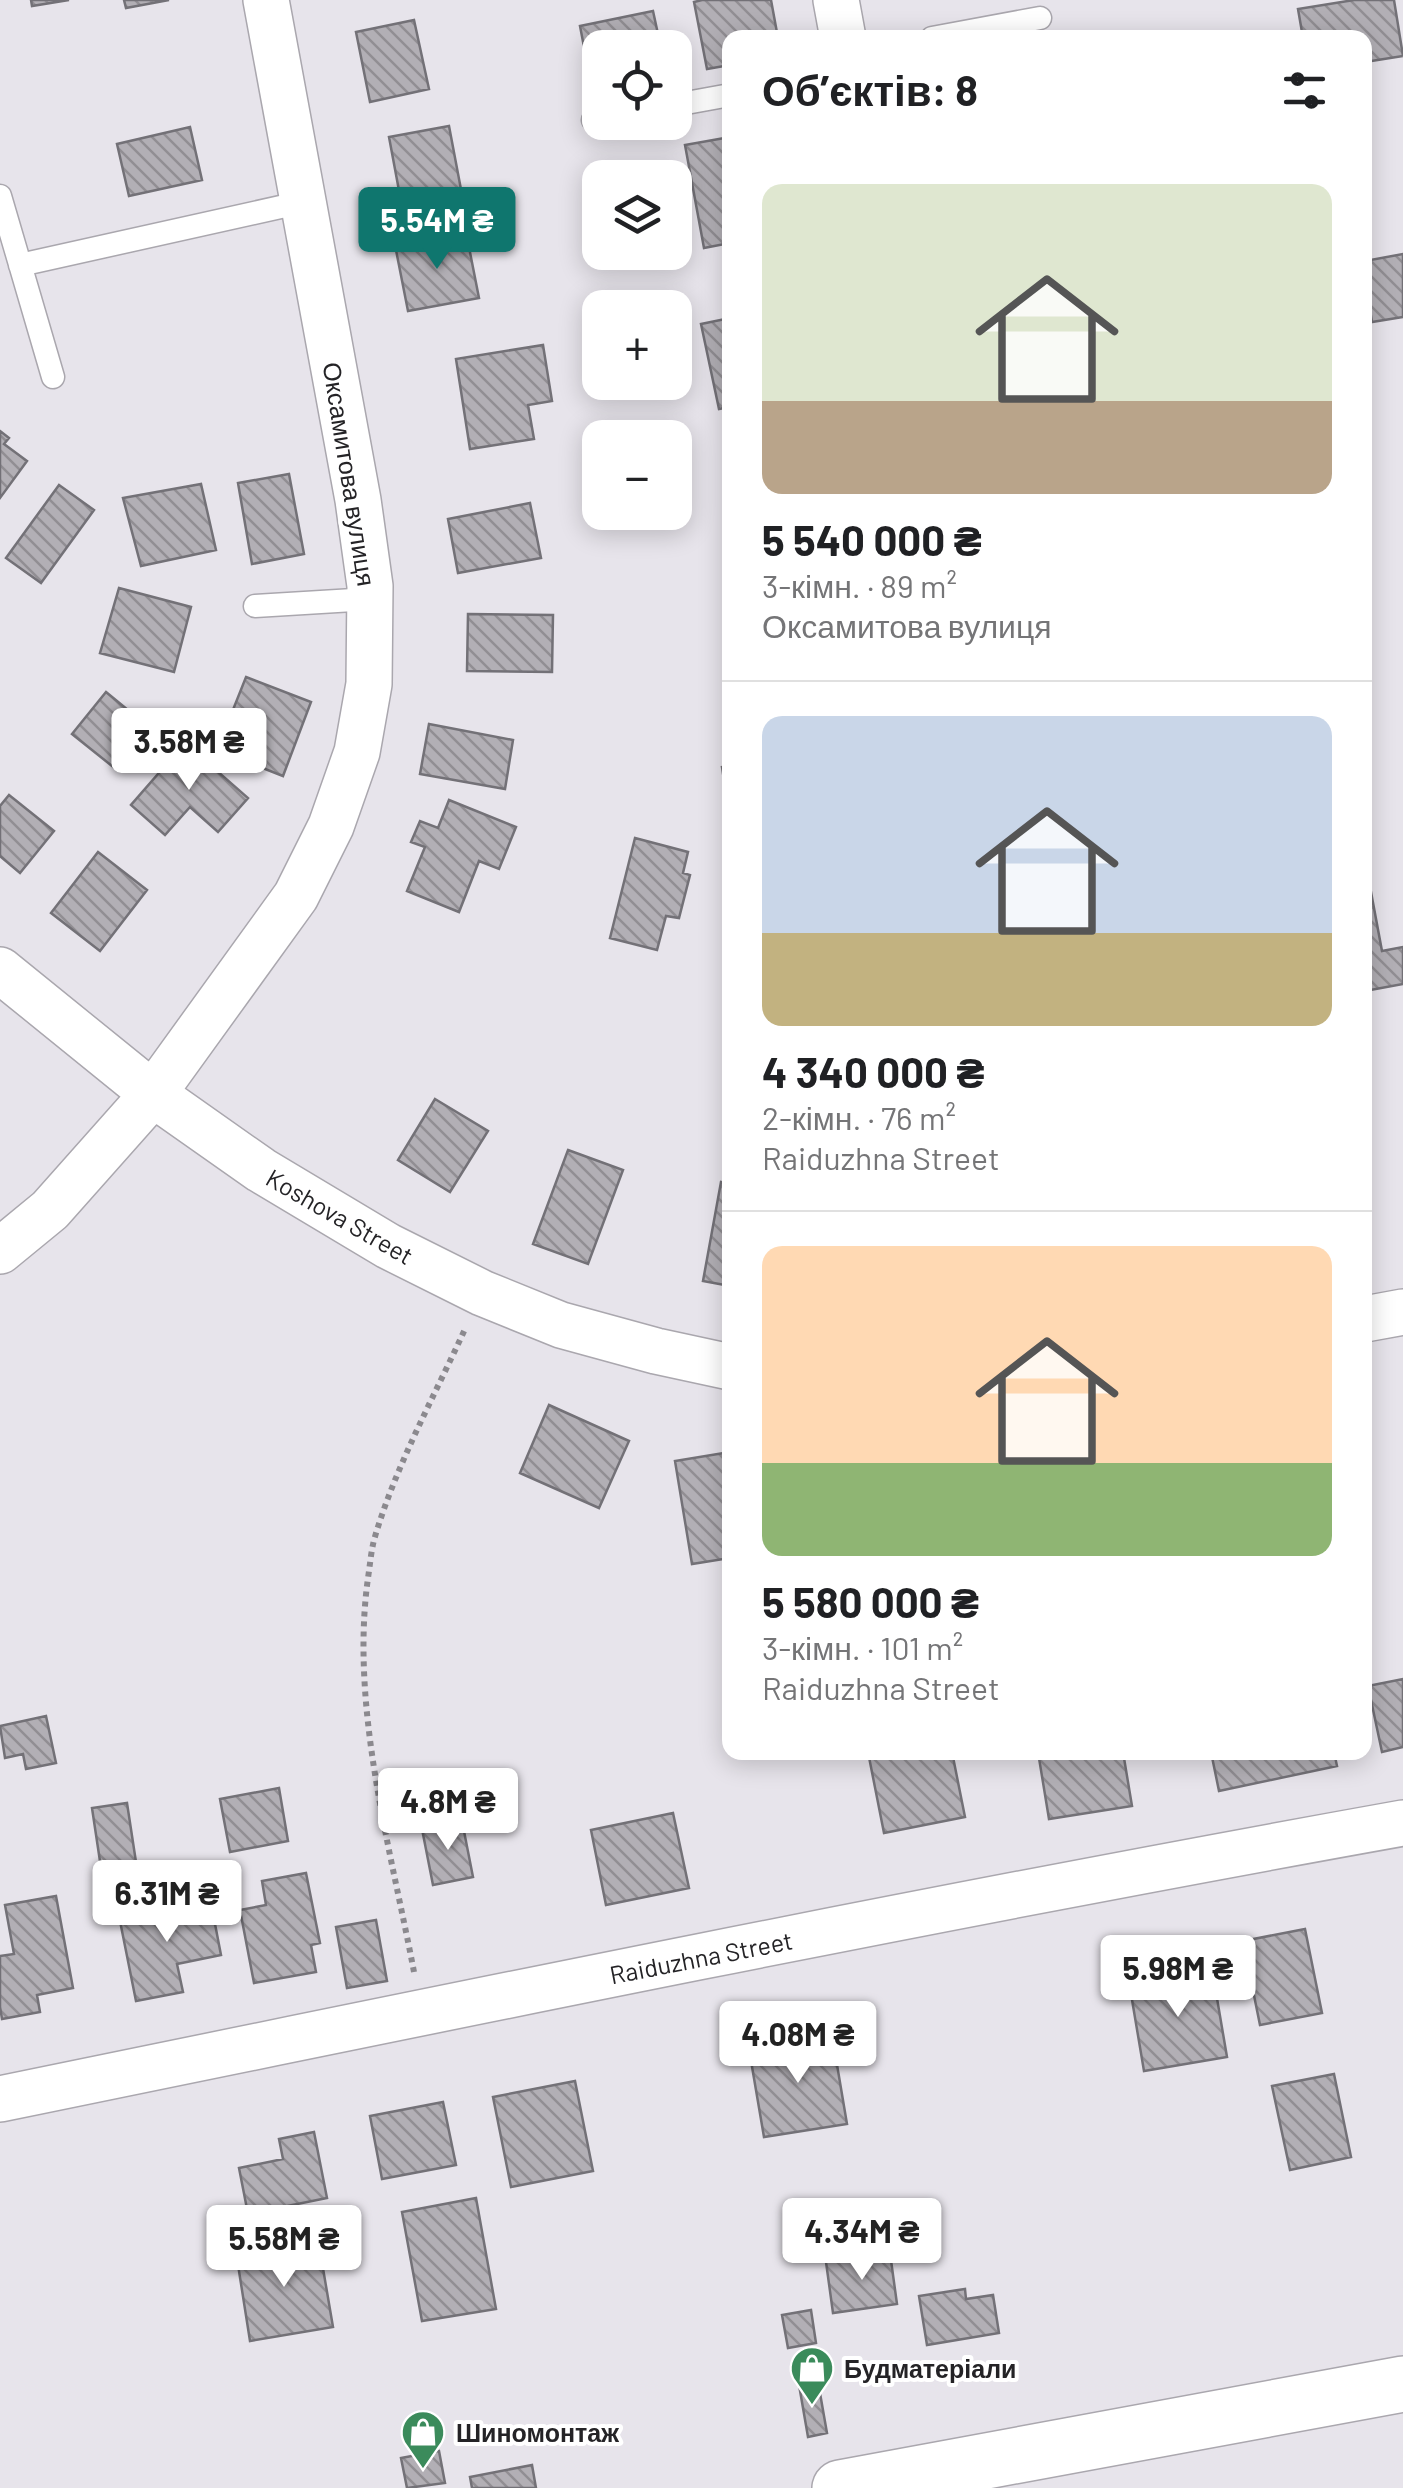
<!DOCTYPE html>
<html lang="uk">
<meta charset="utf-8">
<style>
:root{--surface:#fff;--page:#f2f2f2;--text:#202124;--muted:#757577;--line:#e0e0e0;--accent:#0f766e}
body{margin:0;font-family:Barlow,sans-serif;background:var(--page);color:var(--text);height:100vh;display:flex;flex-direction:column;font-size:38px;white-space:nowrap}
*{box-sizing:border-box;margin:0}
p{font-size:32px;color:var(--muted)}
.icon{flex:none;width:55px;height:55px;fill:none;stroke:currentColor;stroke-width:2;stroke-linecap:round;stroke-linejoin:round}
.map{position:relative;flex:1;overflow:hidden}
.sheet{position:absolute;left:722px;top:30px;width:650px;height:1730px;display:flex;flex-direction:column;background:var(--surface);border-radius:20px;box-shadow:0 5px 25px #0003}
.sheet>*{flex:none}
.controls{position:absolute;left:582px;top:30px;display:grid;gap:20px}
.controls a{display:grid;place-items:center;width:110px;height:110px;border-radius:20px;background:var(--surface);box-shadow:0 5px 25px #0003;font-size:50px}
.price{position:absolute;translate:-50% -85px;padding:0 22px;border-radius:10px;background:#fff;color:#222;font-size:32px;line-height:65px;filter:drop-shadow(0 2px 5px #0008)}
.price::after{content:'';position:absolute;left:50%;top:60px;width:30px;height:22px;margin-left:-15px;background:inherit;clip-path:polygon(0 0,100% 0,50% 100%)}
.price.on{background:var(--accent);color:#fff}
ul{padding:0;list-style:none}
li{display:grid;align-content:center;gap:20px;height:530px;padding:0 40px}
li+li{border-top:2px solid var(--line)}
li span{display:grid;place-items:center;height:310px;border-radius:20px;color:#555}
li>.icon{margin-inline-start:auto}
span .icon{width:180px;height:180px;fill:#fffc;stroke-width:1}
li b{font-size:42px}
h2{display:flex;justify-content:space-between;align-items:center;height:120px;padding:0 40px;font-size:42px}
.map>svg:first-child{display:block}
.building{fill:url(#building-back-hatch);stroke:#737177;stroke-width:2.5}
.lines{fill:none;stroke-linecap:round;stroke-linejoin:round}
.service-casing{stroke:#aaa7ae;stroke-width:25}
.minor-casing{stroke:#aaa7ae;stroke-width:48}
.secondary-casing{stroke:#aaa7ae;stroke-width:58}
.path{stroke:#8b898e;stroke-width:6;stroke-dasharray:5 5;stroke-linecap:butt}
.service{stroke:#fff;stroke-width:22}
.minor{stroke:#fff;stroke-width:45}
.secondary{stroke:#fff;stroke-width:55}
.labels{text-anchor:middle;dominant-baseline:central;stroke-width:8;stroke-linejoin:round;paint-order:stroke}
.street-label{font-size:25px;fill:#242326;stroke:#fff}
.poi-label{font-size:25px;font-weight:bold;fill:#242326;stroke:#fff;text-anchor:start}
</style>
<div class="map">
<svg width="1403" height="2488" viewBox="0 0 1403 2488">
<defs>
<pattern id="building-back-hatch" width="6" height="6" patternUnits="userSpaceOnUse" patternTransform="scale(2.5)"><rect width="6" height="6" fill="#b2afb5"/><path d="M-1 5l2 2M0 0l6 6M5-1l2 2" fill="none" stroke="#918e93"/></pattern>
</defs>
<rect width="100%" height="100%" fill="#e7e4eb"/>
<path class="building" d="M31,0H69L32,6Z
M124,0H169L126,8Z
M702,0H771L778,38H730V65L707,69L694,2Z
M1354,0H1394L1403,56L1365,62V38H1303L1298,9Z
M653,11L661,48H600V92L593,94L580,26Z
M414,20L429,89L370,102L356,32Z
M449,126L463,200L403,212L389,137Z
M190,127L202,180L129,196L117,144Z
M730,137V243L704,248L685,145Z
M466,232L479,298L408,311L395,245Z
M1403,254V317L1372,322L1365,280V261Z
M730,318V407L719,409L701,324Z
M543,345L552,401L528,405L534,439L470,449L456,359Z
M0,431L9,438L4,444L27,461L0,498Z
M289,474L304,554L252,564L238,483Z
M201,484L216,550L141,566L123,498Z
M59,485L94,510L41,583L6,558Z
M530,503L541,558L458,573L448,519Z
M119,588L191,607L174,672L100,653Z
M468,614L553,615L552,672L467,671Z
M246,677L311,702L283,776L217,750Z
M106,692L151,729L117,770L72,734Z
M429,724L513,740L505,789L420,774Z
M185,743L248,798L218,832L190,807L165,835L131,805Z
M730,766V819L722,767Z
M9,795L54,831L20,873L0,856V806Z
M449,800L516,827L499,869L479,861L459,912L407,891L425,847L411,842L420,821L438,828Z
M635,838L688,852L683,873L690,875L679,918L666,916L657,950L610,938Z
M98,852L147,890L100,951L51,913Z
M1371,892L1382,951L1403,947V984L1365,991V893Z
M435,1099L488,1131L450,1192L398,1160Z
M568,1150L623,1170L588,1264L533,1244Z
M721,1182L730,1184V1286L703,1281Z
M549,1405L629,1441L599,1508L520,1473Z
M730,1452V1558L692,1564L675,1461Z
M1403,1679V1747L1382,1752L1368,1686Z
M46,1716L56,1763L26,1769L23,1754L5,1758L0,1726Z
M868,1752H952L965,1817L884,1833Z
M1038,1752H1123L1132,1806L1049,1819Z
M1211,1752H1334L1337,1766L1219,1791Z
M279,1788L288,1841L230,1852L220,1799Z
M127,1803L136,1862L101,1868L92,1808Z
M673,1813L689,1888L606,1905L591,1830Z
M462,1821L473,1877L433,1885L422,1829Z
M306,1873L320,1943L311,1945L316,1972L254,1983L240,1910L266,1905L262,1881Z
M56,1896L73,1988L37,1995L40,2012L2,2019L0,2007V1956L14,1954L5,1905Z
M210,1898L221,1955L177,1964L183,1992L136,2001L119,1916Z
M376,1920L387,1981L347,1988L336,1927Z
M1305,1929L1322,2013L1260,2025L1243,1941Z
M1212,1969L1227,2057L1144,2071L1129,1982Z
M832,2035L847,2124L764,2137L749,2049Z
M1334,2074L1351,2157L1290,2170L1272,2086Z
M575,2081L593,2171L511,2187L493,2097Z
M443,2102L456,2165L382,2179L370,2116Z
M314,2132L327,2198L248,2214L239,2168L283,2159L279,2139Z
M476,2198L496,2309L422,2321L402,2212Z
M318,2239L333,2327L250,2341L236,2252Z
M890,2253L897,2304L833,2313L826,2262Z
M965,2289L966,2299L993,2295L999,2333L927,2345L919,2296Z
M811,2310L816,2343L788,2348L782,2315Z
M817,2376L827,2433L808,2437L798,2379Z
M439,2451L445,2483L407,2488L401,2458Z
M532,2465L536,2488H472L470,2477Z"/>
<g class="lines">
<g class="service-casing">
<path id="service" d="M932,38L1040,18
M675,105L730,95
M593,120L600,119
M0,196L53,377
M20,265L303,202
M255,606L370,599"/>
</g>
<g class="minor-casing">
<path id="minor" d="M836,0L843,38
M0,970L153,1094L261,1170L388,1246L482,1293L561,1325L656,1351L730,1367
M0,1251L50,1210L153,1094L296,896L331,826L357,752L369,684L370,586L358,500L266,0
M1365,1319L1403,1312
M0,2099C467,2003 934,1907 1403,1823"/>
</g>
<g class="secondary-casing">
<path id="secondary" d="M840,2488L1403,2384"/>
</g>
<path class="path" d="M414,1972C390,1846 350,1706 368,1578C370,1565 371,1552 374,1540C395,1467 434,1397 465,1329"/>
<use href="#service" class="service"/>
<use href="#minor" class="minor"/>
<use href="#secondary" class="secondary"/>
</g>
<defs>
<g id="shop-pin" transform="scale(2.25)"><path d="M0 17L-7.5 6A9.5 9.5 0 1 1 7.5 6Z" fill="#3b8b5b" stroke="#fff"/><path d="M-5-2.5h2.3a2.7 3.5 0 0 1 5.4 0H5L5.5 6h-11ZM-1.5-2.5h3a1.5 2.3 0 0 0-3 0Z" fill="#fff"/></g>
</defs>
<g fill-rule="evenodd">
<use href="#shop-pin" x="812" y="2368"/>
<use href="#shop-pin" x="423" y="2432"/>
</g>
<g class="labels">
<g class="street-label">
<text transform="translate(350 474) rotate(81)">Оксамитова вулиця</text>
<text transform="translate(340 1216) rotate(30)">Koshova Street</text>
<text transform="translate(701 1957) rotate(-11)">Raiduzhna Street</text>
</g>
<g class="poi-label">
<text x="844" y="2368">Будматеріали</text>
<text x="456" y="2432">Шиномонтаж</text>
</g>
</g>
</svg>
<div class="controls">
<a><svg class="icon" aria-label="locate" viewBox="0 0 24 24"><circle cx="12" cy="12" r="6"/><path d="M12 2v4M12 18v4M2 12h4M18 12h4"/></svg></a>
<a><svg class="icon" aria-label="layers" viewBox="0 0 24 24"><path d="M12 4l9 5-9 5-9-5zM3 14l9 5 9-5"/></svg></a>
<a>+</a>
<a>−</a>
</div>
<b class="price on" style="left:437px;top:272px">5.54M ₴</b>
<b class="price" style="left:189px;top:793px">3.58M ₴</b>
<b class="price" style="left:448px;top:1853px">4.8M ₴</b>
<b class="price" style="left:167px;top:1945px">6.31M ₴</b>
<b class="price" style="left:1178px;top:2020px">5.98M ₴</b>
<b class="price" style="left:798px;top:2086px">4.08M ₴</b>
<b class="price" style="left:862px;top:2283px">4.34M ₴</b>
<b class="price" style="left:284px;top:2290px">5.58M ₴</b>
<section class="sheet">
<h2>Об’єктів: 8<svg class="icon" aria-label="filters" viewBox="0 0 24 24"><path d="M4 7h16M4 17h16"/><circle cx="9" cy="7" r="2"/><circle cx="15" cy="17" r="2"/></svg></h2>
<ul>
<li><span style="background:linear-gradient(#dfe7d0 70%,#b9a48a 0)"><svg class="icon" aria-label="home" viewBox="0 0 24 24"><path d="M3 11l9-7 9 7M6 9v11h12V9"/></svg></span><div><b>5 540 000 ₴</b><p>3-кімн. · 89 m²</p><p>Оксамитова вулиця</p></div></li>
<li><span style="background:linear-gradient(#c9d6e8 70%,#c2b280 0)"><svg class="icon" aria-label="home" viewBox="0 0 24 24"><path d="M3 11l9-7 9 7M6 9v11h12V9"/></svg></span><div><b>4 340 000 ₴</b><p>2-кімн. · 76 m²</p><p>Raiduzhna Street</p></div></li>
<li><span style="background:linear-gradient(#ffd9b3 70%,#8fb573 0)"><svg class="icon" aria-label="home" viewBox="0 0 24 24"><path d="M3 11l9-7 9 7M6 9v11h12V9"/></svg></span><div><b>5 580 000 ₴</b><p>3-кімн. · 101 m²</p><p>Raiduzhna Street</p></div></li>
</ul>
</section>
</div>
